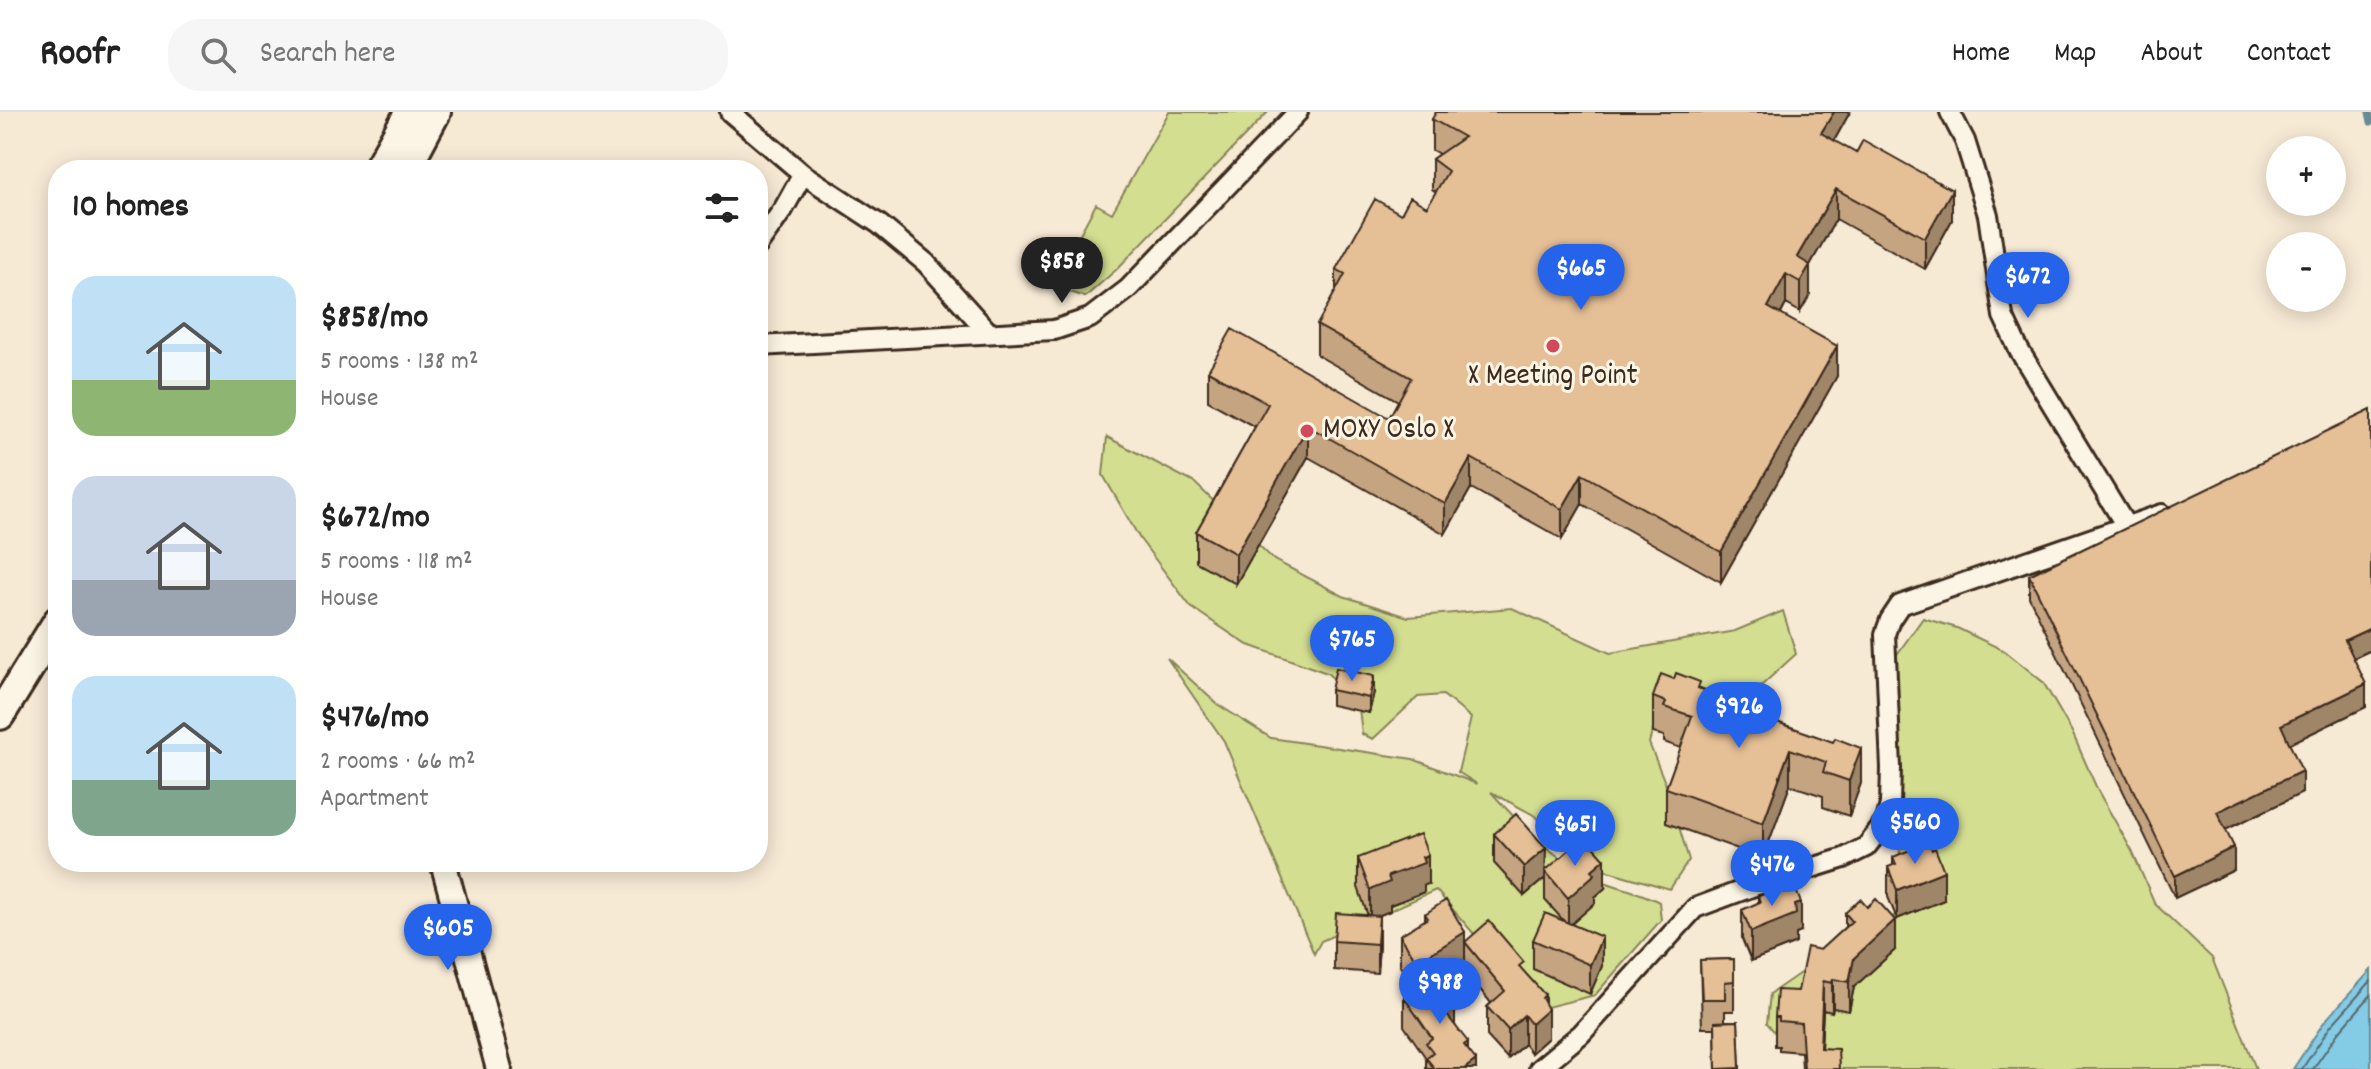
<!DOCTYPE html>
<meta charset="utf-8">
<style>
:root{--surface:#fff;--page:#f6f6f6;--text:#222;--muted:#767676;--line:#e0e0e0;--accent:#2563eb}
body{margin:0;font-family:Dekko,sans-serif;background:var(--page);color:var(--text);height:100vh;display:flex;flex-direction:column;font-size:30px;white-space:nowrap}
*{box-sizing:border-box;margin:0}
p{font-size:26px;color:var(--muted)}
.icon{flex:none;width:44px;height:44px;fill:none;stroke:currentColor;stroke-width:2;stroke-linecap:round;stroke-linejoin:round}
.map{position:relative;flex:1;overflow:hidden}
.panel{position:absolute;left:48px;top:48px;width:720px;height:712px;display:flex;flex-direction:column;background:var(--surface);border-radius:32px;box-shadow:0 4px 20px #0003}
.panel>*{flex:none}
.buttons{position:absolute;left:2266px;top:24px;display:grid;gap:16px}
.buttons a{display:grid;place-items:center;width:80px;height:80px;border-radius:50%;background:var(--surface);box-shadow:0 4px 20px #0003;font-size:40px}
.price{position:absolute;translate:-50% -68px;padding:0 18px;border-radius:28px;background:var(--accent);color:#fff;font-size:26px;line-height:52px;filter:drop-shadow(0 2px 4px #0008)}
.price::after{content:'';position:absolute;left:50%;top:48px;width:24px;height:18px;margin-left:-12px;background:inherit;clip-path:polygon(0 0,100% 0,50% 100%)}
.price.on{background:#222;color:#fff}
ul{padding:0;list-style:none}
li{display:flex;align-items:center;gap:24px;height:200px;padding:0 24px}
li span{display:grid;place-items:center;flex:none;width:224px;height:160px;border-radius:24px;color:#555}
li>.icon{margin-inline-start:auto}
span .icon{width:96px;height:96px;fill:#fffc;stroke-width:1}
li b{font-size:34px}
h2{display:flex;justify-content:space-between;align-items:center;height:96px;padding:0 24px;font-size:34px}
header{display:flex;align-items:center;gap:48px;box-sizing:border-box;height:112px;padding:0 40px;background:var(--surface);border-bottom:2px solid var(--line)}
header strong{font-size:38px}
nav{display:flex;gap:44px;margin-inline-start:auto;font-size:28px}
.search{width:560px;height:72px;background:var(--page);display:flex;align-items:center;gap:20px;box-sizing:border-box;padding:0 28px;border-radius:32px;color:var(--muted);font-size:30px}
.map>svg:first-child{display:block}
.green{fill:#d3de91;stroke:#878458;stroke-width:2}
.water{fill:#84cbe5;stroke:#678b95;stroke-width:2}
.lines{fill:none;stroke-linecap:round;stroke-linejoin:round}
.shore{stroke:#586a6e;stroke-width:2}
.stream{stroke:#678b95;stroke-width:7}
.minor-casing{stroke:#3b2a1e;stroke-width:24}
.secondary-casing{stroke:#3b2a1e;stroke-width:30}
.primary-casing{stroke:#3b2a1e;stroke-width:34}
.minor{stroke:#fcf5e5;stroke-width:18}
.secondary{stroke:#fcf5e5;stroke-width:24}
.primary{stroke:#fcf5e5;stroke-width:28}
.wall{fill:#c5a481;stroke:#3b2a1e;stroke-width:2}
.shaded-wall{fill:#a08669;stroke:#3b2a1e;stroke-width:2}
.building{fill:#e5bf96;stroke:#3b2a1e;stroke-width:2}
.poi-dot{fill:#d1495b;stroke:#fcf5e5;stroke-width:3}
.labels{text-anchor:middle;dominant-baseline:central;stroke-width:6;stroke-linejoin:round;paint-order:stroke}
.poi-label{font-size:30px;fill:#3b2a1e;stroke:#fcf5e5}
</style>
<header>
<strong>Roofr</strong>
<div class="search"><svg class="icon" aria-label="search" viewBox="0 0 24 24"><circle cx="10" cy="10" r="6"/><path d="M15 15l6 6"/></svg>Search here</div>
<nav><a>Home</a><a>Map</a><a>About</a><a>Contact</a></nav>
</header>
<div class="map">
<svg width="2371" height="957" viewBox="0 0 2371 957">
<rect width="100%" height="100%" fill="#f7ead5"/>
<filter id="ink" filterUnits="userSpaceOnUse"><feTurbulence type="fractalNoise" baseFrequency=".0125" numOctaves="2"/><feDisplacementMap in="SourceGraphic" scale="16" xChannelSelector="R" yChannelSelector="G"/><feConvolveMatrix kernelMatrix="1 2 1 2 8 2 1 2 1" color-interpolation-filters="sRGB"/></filter>
<g filter="url(#ink)">
<path class="green" d="M1169,0H1268L1117,157L1085,185L1052,174L1096,92L1112,101Z
M1107,325L1195,371L1274,448L1343,484L1408,505L1512,496L1610,541L1735,519L1783,499L1796,542L1750,584L1714,589L1666,573L1649,631L1668,678L1689,748L1670,777L1608,759L1532,702L1491,680C1519,711 1551,745 1590,764C1612,775 1637,778 1659,790L1661,808L1595,883L1539,897L1436,778L1321,829L1314,842L1224,629L1167,546L1217,592L1271,626L1413,647L1477,672L1458,660L1471,606L1443,583L1418,585L1373,627L1362,622L1358,588L1327,561L1246,532L1191,495L1140,427L1103,363Z
M1923,506L1957,516L2005,539L2043,570L2072,620L2098,679L2132,739L2155,792L2212,846L2256,957H1824V941L1776,922L1767,911L1770,882L1803,859L1893,806L1909,773L1900,746L1893,548Z"/>
<path class="water" d="M2371,858V957H2293L2324,910Z"/>
<g class="lines">
<path class="shore" d="M2302,957L2330,915L2371,869
M2313,957L2338,921L2371,883"/>
<path class="stream" d="M2369,0L2371,10"/>
<g class="minor-casing">
<path id="minor" d="M730,0L803,62L879,112L926,151L989,221
M1950,0L1965,29L1988,103L2003,204L2019,238L2126,414
M758,133L784,96L803,62
M758,234L1054,218L1090,206L1128,177L1298,0
M1539,957L1581,922L1695,796L1754,774L1844,746L1866,735L1877,721L1886,709L1890,692L1891,656L1885,522L1890,508L1900,493L2162,402"/>
</g>
<g class="secondary-casing">
<path id="secondary" d="M443,750L499,957"/>
</g>
<g class="primary-casing">
<path id="primary" d="M377,58L410,0
M405,58L436,0
M0,603L58,509"/>
</g>
<use href="#minor" class="minor"/>
<use href="#secondary" class="secondary"/>
<use href="#primary" class="primary"/>
</g>
<path class="wall" d="M1850,0L1834,29L1952,108L1925,157L1836,107L1810,153V183L1800,200L1786,192L1781,202L1837,264L1721,470L1582,392L1562,427L1471,376L1445,422L1308,345L1236,472L1196,450V420L1255,315L1208,289V259L1389,306L1398,289L1317,243V213L1336,179V157L1401,102L1427,95L1436,80L1432,77V47L1439,42L1432,38V7Z
M2371,298V538L2354,546L2366,595L2289,632L2302,681L2225,718L2234,758L2175,786L2029,485V463Z
M1700,576L1751,596L1778,610L1861,671L1849,704L1823,695V684L1790,673L1763,746L1666,711V676L1681,636L1664,630V624L1653,621V585Z
M1331,578L1374,580L1369,601L1331,593Z
M1494,722L1546,758L1605,776L1595,785V791L1571,812L1602,854L1590,882L1533,857V828L1563,808L1545,788V766L1524,784L1494,751Z
M1893,745L1944,788L1897,807L1888,785V755L1893,754Z
M1358,746L1428,772L1424,773V780L1390,793V799L1377,804L1379,833L1377,861L1334,858V829L1368,804L1358,775Z
M1758,784L1801,820L1796,822V831L1751,849L1742,827V798L1758,791Z
M1845,801L1895,838L1854,875L1849,899L1833,896L1832,900L1823,898L1821,936L1839,957H1802L1801,940L1779,938V934H1775V905L1798,879L1820,838L1845,815Z
M1425,802L1465,829L1524,860L1545,892L1548,926L1531,941L1524,932L1508,947L1487,924V895L1491,891L1465,859V850L1439,866L1455,913L1468,938L1476,957H1426V946L1404,914V885L1415,877L1400,853V823L1425,808Z
M1734,847V899H1725V909H1738L1740,957H1716L1715,916H1702L1700,848Z"/>
<path class="shaded-wall" d="M1834,0H1850L1821,52V21Z
M1836,77V107L1810,153V183L1800,200V170L1797,145Z
M1952,78V108L1925,157V126Z
M1786,162V192L1768,225V195Z
M1837,234V264L1721,470V440Z
M1308,314V345L1236,472V442Z
M1471,346V376L1445,422V392Z
M1582,362V392L1562,427V397Z
M2371,516V538L2345,550V528Z
M1374,564V580L1369,601V586Z
M2366,572V595L2281,636V613Z
M1861,636V671L1849,704V669Z
M1790,637V673L1763,746V711Z
M2302,659V681L2217,722V700Z
M2234,735V758L2175,786V764Z
M1546,736L1545,766L1524,784V755Z
M1428,743V772L1424,773V780L1390,793V799L1370,807V778L1388,764Z
M1605,747V776L1595,785V791L1568,815V786L1592,758Z
M1944,759V788L1897,807V778Z
M1801,791V820L1796,822V831L1751,849V820L1795,793Z
M1379,804V833L1377,861V832Z
M1895,808V838L1854,875L1849,899V870L1854,846Z
M1465,820V850L1417,879V850Z
M1602,825V854L1590,882V853Z
M1833,867V896L1832,900V871Z
M1823,869V898L1820,957V936Z
M1545,883V899L1548,897V926L1531,941V912L1542,886Z
M1455,889V918L1443,898Z
M1524,903V932L1508,947V918Z
M1468,930V954L1476,948V957H1464V933Z"/>
<path class="building" d="M1436,0H1834L1821,21L1856,41L1863,28L1952,78L1925,126L1836,77L1797,145L1810,153L1800,170L1786,162L1768,195L1837,234L1721,440L1582,362L1562,397L1471,346L1445,392L1308,314L1236,442L1196,420L1268,292L1208,259L1232,217L1389,306L1411,266L1317,213L1345,162L1336,157L1375,87L1401,102L1410,85L1427,95L1448,59L1432,47L1464,25L1432,7Z
M2371,298V516L2345,528L2366,572L2281,613L2302,659L2217,700L2234,735L2175,764L2029,463Z
M1336,556L1374,564L1369,586L1331,578Z
M1676,561L1700,570L1698,576L1729,586L1731,582L1751,589L1748,596L1778,606L1777,610L1833,630L1835,626L1861,636L1849,669L1823,660L1826,650L1790,637L1763,711L1666,676L1692,604L1664,595L1666,590L1653,585L1661,562L1674,567Z
M1516,702L1546,736L1524,755L1494,722Z
M1420,722L1428,743L1422,745L1424,751L1388,764L1390,770L1370,778L1358,746Z
M1587,727L1605,747L1592,758L1595,762L1568,786L1545,759L1571,736L1574,739Z
M1929,730L1932,738L1935,736L1944,759L1897,778L1888,755L1896,752L1893,745Z
M1794,773L1801,791L1795,793L1796,802L1751,820L1742,798L1760,790L1758,784Z
M1860,787L1867,795L1876,787L1895,808L1854,846L1849,870L1833,867L1832,871L1823,869L1820,936L1838,937L1839,957H1804L1801,911L1779,909V905H1775L1777,878L1798,879L1807,835L1820,838L1852,809L1845,801Z
M1446,788L1465,820L1417,850L1400,823L1428,806L1425,802Z
M1336,801L1379,804L1377,832L1334,829Z
M1545,801L1602,825L1590,853L1533,828Z
M1489,809L1524,850L1519,854L1545,883L1542,886L1548,897L1531,912L1524,903L1508,918L1487,895L1505,879L1465,830Z
M1734,847V869L1725,870V887H1702L1700,848Z
M1437,863L1455,889L1443,898L1468,930L1464,933L1476,948L1464,957H1435L1426,946L1433,940L1426,931L1432,926L1404,885Z
M1738,909L1740,956L1716,957L1715,910Z"/>
</g>
<g class="poi-dot">
<circle cx="1553" cy="234" r="8"/>
<circle cx="1307" cy="319" r="8"/>
</g>
<g class="labels">
<g class="poi-label">
<text x="1553" y="265">X Meeting Point</text>
<text x="1323" y="319" text-anchor="start">MOXY Oslo X</text>
</g>
</g>
</svg>
<div class="buttons">
<a>+</a>
<a>−</a>
</div>
<b class="price on" style="left:1062px;top:193px">$858</b>
<b class="price" style="left:1581px;top:200px">$665</b>
<b class="price" style="left:2028px;top:208px">$672</b>
<b class="price" style="left:1352px;top:571px">$765</b>
<b class="price" style="left:1739px;top:638px">$926</b>
<b class="price" style="left:1915px;top:754px">$560</b>
<b class="price" style="left:1575px;top:756px">$651</b>
<b class="price" style="left:1772px;top:796px">$476</b>
<b class="price" style="left:448px;top:860px">$605</b>
<b class="price" style="left:1440px;top:914px">$988</b>
<section class="panel">
<h2>10 homes<svg class="icon" aria-label="filters" viewBox="0 0 24 24"><path d="M4 7h16M4 17h16"/><circle cx="9" cy="7" r="2"/><circle cx="15" cy="17" r="2"/></svg></h2>
<ul>
<li><span style="background:linear-gradient(#bfe0f5 65%,#8fb573 0)"><svg class="icon" aria-label="home" viewBox="0 0 24 24"><path d="M3 11l9-7 9 7M6 9v11h12V9"/></svg></span><div><b>$858/mo</b><p>5 rooms · 138 m²</p><p>House</p></div></li>
<li><span style="background:linear-gradient(#c9d6e8 65%,#9aa5b1 0)"><svg class="icon" aria-label="home" viewBox="0 0 24 24"><path d="M3 11l9-7 9 7M6 9v11h12V9"/></svg></span><div><b>$672/mo</b><p>5 rooms · 118 m²</p><p>House</p></div></li>
<li><span style="background:linear-gradient(#bfe0f5 65%,#7fa58c 0)"><svg class="icon" aria-label="home" viewBox="0 0 24 24"><path d="M3 11l9-7 9 7M6 9v11h12V9"/></svg></span><div><b>$476/mo</b><p>2 rooms · 66 m²</p><p>Apartment</p></div></li>
</ul>
</section>
</div>
